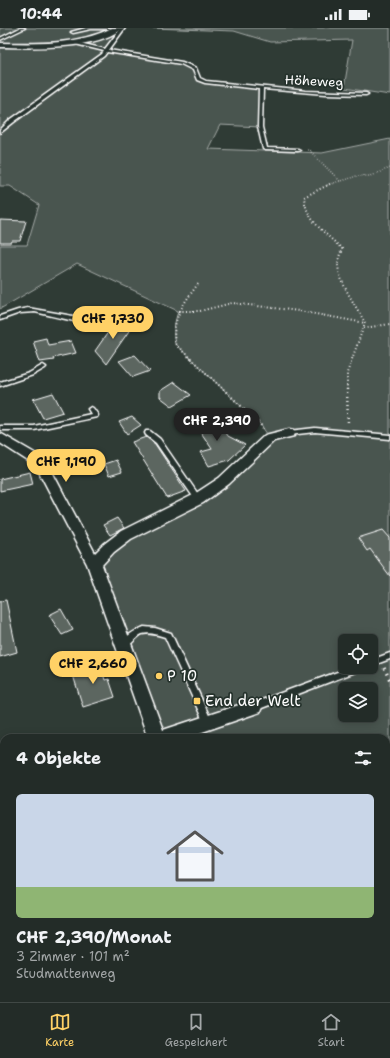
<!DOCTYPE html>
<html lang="de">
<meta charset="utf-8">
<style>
:root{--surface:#232c28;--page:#2f3834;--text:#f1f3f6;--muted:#a3a7a8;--line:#404845;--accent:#ffd166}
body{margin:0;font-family:"Shantell Sans",sans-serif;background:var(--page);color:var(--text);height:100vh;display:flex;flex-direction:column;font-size:15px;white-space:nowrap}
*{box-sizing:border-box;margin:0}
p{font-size:13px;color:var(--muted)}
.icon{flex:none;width:22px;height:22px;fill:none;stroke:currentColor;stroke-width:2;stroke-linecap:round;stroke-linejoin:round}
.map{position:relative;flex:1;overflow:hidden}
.panel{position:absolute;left:0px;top:706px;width:390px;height:268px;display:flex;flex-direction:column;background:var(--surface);border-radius:12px 12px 0 0;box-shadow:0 2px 10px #0003,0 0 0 1px var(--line)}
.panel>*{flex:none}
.fabs{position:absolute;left:338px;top:606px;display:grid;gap:8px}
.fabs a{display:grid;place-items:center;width:40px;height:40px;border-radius:6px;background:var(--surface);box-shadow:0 2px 10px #0003,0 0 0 1px var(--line);font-size:20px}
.price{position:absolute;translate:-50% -34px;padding:0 9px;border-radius:14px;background:var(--accent);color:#111;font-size:13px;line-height:26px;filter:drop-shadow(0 1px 2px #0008)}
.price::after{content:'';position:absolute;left:50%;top:24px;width:12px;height:9px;margin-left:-6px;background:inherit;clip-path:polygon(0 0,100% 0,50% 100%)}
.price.active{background:#222;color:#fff}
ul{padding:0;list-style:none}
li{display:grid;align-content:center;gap:8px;height:212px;padding:0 16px}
li span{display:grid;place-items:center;height:124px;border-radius:6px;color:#555}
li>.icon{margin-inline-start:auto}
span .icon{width:72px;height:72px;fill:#fffc;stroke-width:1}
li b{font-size:17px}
h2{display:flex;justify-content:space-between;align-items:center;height:48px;padding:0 16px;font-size:17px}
.status{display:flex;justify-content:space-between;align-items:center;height:28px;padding:0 20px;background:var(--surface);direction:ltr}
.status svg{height:11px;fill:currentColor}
.tab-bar{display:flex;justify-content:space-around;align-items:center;height:56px;border-top:1px solid var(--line);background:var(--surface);font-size:11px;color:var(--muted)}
.tab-bar a{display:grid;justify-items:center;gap:2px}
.tab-bar .active{color:var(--accent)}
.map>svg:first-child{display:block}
.green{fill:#4a544f;stroke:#a4aaa7;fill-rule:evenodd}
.building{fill:#5b6661;stroke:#fff}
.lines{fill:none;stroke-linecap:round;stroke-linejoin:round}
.service-casing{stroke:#fff;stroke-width:3}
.minor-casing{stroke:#fff;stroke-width:3}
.path-far3{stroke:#fff;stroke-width:1.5;stroke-dasharray:0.5 2;stroke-linecap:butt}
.path-far2{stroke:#fff;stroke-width:2;stroke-dasharray:1 2.5;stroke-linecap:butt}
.path-far1{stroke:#fff;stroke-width:2.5;stroke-dasharray:1 3;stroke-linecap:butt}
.path{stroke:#fff;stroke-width:3.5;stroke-dasharray:1.5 4;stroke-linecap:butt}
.service{fill:#26332d;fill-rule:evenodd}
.minor{fill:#26332d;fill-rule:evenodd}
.poi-dot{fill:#ffd166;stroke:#26332d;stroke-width:1.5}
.labels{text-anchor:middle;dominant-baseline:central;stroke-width:3.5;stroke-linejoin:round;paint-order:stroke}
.far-street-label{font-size:13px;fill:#fff;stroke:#26332d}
.poi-label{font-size:15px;fill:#fff;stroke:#26332d;text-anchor:start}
</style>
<div class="status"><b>10:44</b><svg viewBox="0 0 49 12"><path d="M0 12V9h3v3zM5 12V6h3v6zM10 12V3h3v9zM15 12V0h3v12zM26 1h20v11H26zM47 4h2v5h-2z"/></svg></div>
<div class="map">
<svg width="390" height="974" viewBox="0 0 390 974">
<rect width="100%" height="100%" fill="#2f3b35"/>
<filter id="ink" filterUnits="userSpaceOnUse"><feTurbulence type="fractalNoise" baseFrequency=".025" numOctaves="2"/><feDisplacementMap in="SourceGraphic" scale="8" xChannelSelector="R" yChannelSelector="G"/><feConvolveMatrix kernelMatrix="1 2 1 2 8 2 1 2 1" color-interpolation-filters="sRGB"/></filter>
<g filter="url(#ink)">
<path class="green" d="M0,0H123L108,23L182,35L195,41L198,51L205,54L261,60L260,99L220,97L208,121L322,125L390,111V974H0V752H4V970H386V710H162L94,536L109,520L198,471L270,410L260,396L175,316C172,304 175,294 178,283L77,236L0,281V217H27L39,177L10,158H0ZM345,613H371V639H345ZM345,661H371V687H345Z
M152,0H390V67L344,60L352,12L270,14L234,3Z"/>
<path class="building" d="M0,192L26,193L20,213H12L11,215H0Z
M119,289L131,300L106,336L95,323L111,300L116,297L115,295Z
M46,310L48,317L71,313L76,325L53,330L54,332L40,334L33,313Z
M135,327L150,343L133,349L119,333Z
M174,354L191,367L172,378L160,369V363Z
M53,365L63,384L43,390L33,371Z
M214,388L228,408L245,417L229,432L209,438L201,424L212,421L194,394Z
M132,389L141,397L127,406L119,394Z
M146,409L155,416L186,463L167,470L132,414Z
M116,432L122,444L109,448L104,436Z
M30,444L33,456L0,463V451Z
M117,490L124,500L110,507L103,497Z
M383,502L390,510V548L370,521L367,523L358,510Z
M6,572L17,624L0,629V573Z
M61,581L73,602L62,607L49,587Z
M100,635L105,652L109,651L115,669L83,679L72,644Z"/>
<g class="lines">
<g class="service-casing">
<path id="service" d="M20,0H25L0,12V10Z
M86,0H111L109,1H91L73,5L71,4Z
M121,0H125L109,22L182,34L196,40L200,50L206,53L306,63L366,65L368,66L366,67L326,66L263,61L262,99L267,120L298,121L300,122L298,123L265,122L263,121L258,99L259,61L205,55L197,52L193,42L181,36L107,24L104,28L14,94L0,105V102L10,92L102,26L104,23L71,15V13L105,21Z
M28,280L112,295L115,297L112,299L74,293L35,284L20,285L0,292V288L18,282Z
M43,337L46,339L45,340L33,347L0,358V354L29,345Z
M91,379L93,380L98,387L97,389L34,402H0V398H34L91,386L88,381Z
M315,400L390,407V411L315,404L289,407L286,405L289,403Z
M146,403H150L160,411L200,469L201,471L200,473H196L156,415L146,407L145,405Z
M144,599L155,600L171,605L212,694L211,697L208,698L205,697L165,609C158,607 150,604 142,606C135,609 129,622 121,619L120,617C125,608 134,603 144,599Z
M390,625V631L371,638V632Z
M351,639H364L363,641L254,683L251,682L250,679L251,676Z
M246,970H256L257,974H247Z"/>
</g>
<g class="minor-casing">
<path id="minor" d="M112,0H122C99,22 30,20 0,19V15C38,16 77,17 112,0Z
M289,401L294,402L295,405L294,408L274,413L229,456L203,475L131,511L114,524L102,537L163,702L254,672L260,674L262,679L260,684L185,710H148L87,536L38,442L28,433L0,415V405L38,427L48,436L95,525L104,516L121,503L193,467L219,450L265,407Z
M0,733H4V749H0Z"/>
</g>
<path class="path-far3" d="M307,122H309L340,153
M327,157L357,148H370L390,140"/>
<path class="path-far2" d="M330,156L304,169C306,193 326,205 342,221C340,226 338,231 338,237C339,255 357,279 365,295L347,345V362
M198,256C184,275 171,291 175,316L224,362
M179,283H200L232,275L299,283L365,295
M364,300L390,296"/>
<path class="path-far1" d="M223,361L260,396L263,401
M347,361L348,396"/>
<path class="path" d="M384,640L390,652"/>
<use href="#service" class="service"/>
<use href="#minor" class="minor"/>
</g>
</g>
<g class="poi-dot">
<circle cx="159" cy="648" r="4"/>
<rect x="193" y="669" width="8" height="8" rx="2"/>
</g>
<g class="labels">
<g class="far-street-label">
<text transform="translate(314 53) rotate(3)">Höheweg</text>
</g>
<g class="poi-label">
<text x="167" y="648">P 10</text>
<text x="205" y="673">End der Welt</text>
</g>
</g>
</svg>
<div class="fabs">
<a><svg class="icon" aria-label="locate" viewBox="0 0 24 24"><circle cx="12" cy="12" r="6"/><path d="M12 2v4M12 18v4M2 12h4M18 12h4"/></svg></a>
<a><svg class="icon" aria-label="layers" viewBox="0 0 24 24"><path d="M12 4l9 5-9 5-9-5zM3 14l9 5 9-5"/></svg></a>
</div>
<b class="price" style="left:113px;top:312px">CHF 1,730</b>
<b class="price active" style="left:217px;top:414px">CHF 2,390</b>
<b class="price" style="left:66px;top:455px">CHF 1,190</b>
<b class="price" style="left:93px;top:657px">CHF 2,660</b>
<section class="panel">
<h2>4 Objekte<svg class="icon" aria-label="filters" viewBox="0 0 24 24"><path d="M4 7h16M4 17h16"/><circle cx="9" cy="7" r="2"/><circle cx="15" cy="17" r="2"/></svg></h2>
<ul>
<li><span style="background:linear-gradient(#c9d6e8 75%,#8fb573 0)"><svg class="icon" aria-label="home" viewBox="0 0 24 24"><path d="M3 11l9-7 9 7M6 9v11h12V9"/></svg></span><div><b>CHF 2,390/Monat</b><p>3 Zimmer · 101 m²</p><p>Studmattenweg</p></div></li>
</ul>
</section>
</div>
<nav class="tab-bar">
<a class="active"><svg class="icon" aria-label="map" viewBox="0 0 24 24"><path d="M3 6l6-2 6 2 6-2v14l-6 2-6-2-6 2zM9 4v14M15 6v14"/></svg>Karte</a>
<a><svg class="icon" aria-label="saved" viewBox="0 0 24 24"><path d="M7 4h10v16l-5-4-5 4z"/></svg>Gespeichert</a>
<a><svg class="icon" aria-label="home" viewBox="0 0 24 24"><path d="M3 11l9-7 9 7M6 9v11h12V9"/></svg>Start</a>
</nav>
